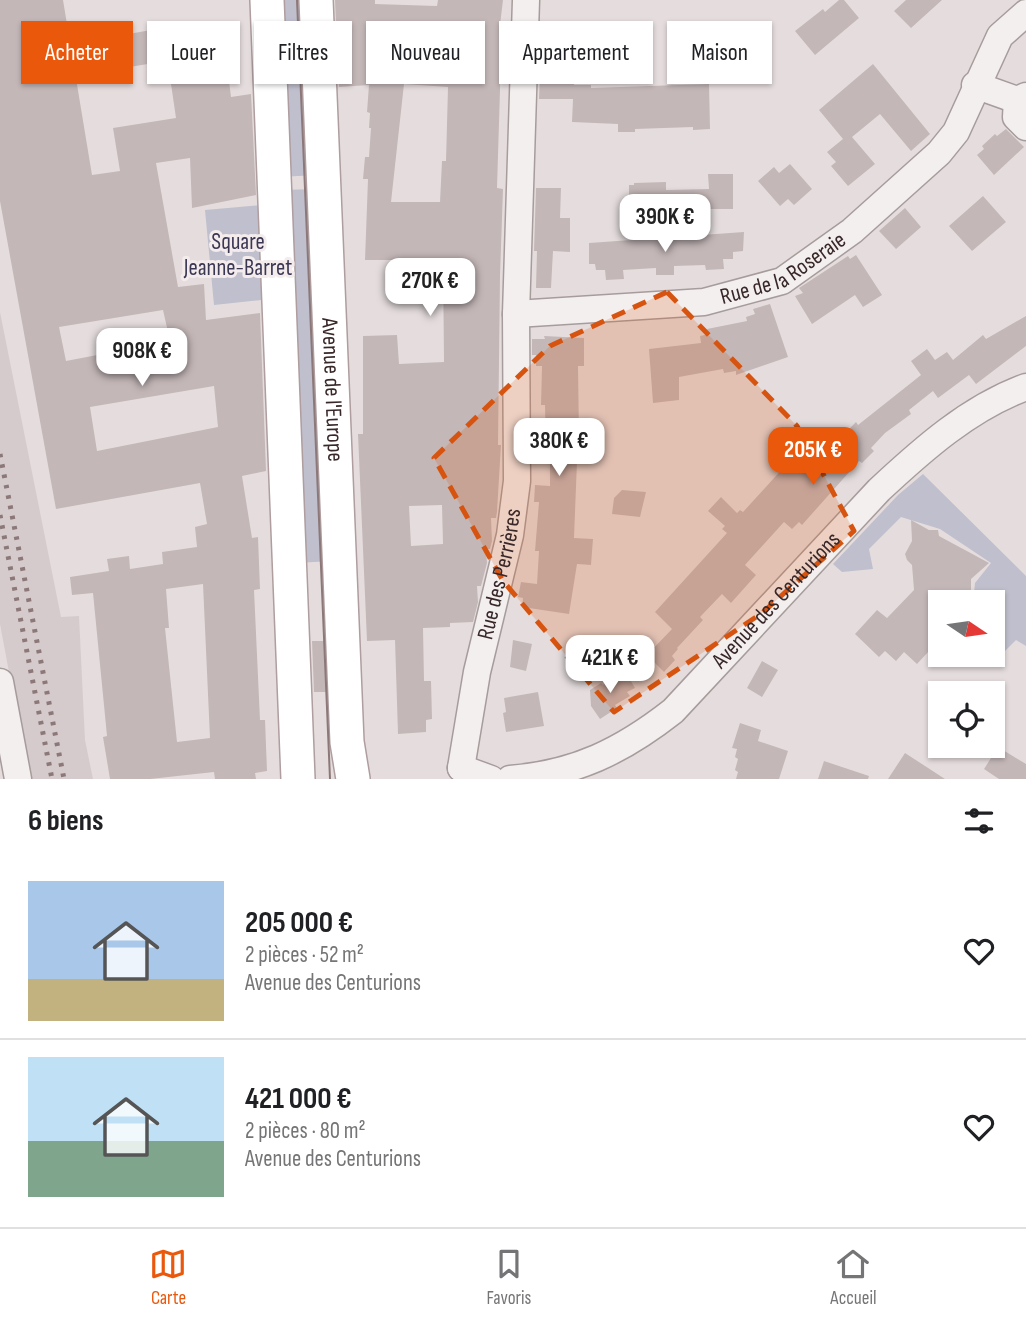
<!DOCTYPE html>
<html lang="fr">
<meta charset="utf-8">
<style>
:root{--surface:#fff;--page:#f2f2f2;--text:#202124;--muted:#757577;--line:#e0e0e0;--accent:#ea580c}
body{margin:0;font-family:"Sofia Sans Condensed",sans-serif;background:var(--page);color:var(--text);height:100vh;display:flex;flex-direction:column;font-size:26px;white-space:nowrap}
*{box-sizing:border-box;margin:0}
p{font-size:23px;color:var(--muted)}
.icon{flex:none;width:38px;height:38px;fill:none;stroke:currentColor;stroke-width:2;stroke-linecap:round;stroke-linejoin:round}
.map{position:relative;height:779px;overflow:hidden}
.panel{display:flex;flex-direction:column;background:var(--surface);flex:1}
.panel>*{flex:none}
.hud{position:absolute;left:21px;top:21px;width:985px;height:63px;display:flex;gap:14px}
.needle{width:46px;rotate:103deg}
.buttons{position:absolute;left:928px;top:590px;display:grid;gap:14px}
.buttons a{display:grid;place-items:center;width:77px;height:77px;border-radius:0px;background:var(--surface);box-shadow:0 2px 5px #0004;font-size:35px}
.price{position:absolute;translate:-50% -60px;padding:0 16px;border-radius:14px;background:#fff;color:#222;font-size:23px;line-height:46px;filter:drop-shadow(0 2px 4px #0008)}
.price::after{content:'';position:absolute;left:50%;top:42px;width:21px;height:16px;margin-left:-10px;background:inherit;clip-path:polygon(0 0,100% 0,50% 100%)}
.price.on{background:var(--accent);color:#fff}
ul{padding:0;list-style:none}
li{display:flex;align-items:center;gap:21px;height:175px;padding:0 28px}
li+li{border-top:2px solid var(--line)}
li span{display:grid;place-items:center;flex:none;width:196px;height:140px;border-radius:0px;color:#555}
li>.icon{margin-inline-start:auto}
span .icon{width:84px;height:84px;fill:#fffc;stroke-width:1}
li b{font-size:30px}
h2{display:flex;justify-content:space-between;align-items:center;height:84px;padding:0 28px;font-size:30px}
.chip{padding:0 24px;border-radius:0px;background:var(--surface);box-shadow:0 2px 5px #0004;font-size:24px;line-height:63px}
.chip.on{background:var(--accent);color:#fff}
.tab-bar{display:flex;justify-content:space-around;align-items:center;height:98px;border-top:2px solid var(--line);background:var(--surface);font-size:19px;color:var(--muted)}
.tab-bar a{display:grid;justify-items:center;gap:4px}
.tab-bar .on{color:var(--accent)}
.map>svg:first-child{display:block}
.built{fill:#d5cbcc}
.green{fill:#bfbfcd}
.building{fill:#c4b7b8;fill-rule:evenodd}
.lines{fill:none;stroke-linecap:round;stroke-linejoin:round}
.minor-casing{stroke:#a79c9c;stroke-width:29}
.major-casing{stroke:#af9d9f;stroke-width:36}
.minor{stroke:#f3efef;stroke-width:26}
.major{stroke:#fff;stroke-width:33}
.tram{stroke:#8c7879;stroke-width:2}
.rail{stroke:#8c7879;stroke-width:5;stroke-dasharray:3.5 7;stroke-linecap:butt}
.marked{fill:#d6540f;fill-opacity:0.2;stroke:#d6540f;stroke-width:5;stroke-dasharray:14 9;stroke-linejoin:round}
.labels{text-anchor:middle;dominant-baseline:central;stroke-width:6;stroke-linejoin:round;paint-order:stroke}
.park-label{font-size:23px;fill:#3a3753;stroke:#f3ebec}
.street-label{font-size:23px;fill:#392829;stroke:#f3ebec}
</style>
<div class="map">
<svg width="1026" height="779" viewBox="0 0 1026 779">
<rect width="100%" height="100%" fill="#e5dddd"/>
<path class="built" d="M0,312L61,617L79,616L85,740L93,779H29L0,624Z"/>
<path class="green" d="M272,0H309L316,175L280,177Z
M316,189L332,561L296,563L281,190Z
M262,205L271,299L214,305L205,210Z
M923,474L1026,576V646L1016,640L995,661L987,656L992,654V602H973L975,583L991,563L940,529L901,517L869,549L873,569L842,572L833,564L898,495Z"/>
<path class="building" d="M0,0H63L92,175L120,171L113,128L176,118L166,50L224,40L231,97L251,94L256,195L192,208L190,158L156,163L178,287L204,284L206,320L260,313L266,471L242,476L252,538L258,537L260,589L254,590L260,720H265L267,771L255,773L256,779H215L214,772L150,779H110L103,737L107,736L93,593L72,595L70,577L109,571L107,559L129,556L130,569L163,564L162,552L197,547L195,527L207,524L200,483L56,509L0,201ZM163,310L170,341L66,361L59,327ZM214,386L218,427L97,451L90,407ZM203,584L210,738L177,742L165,628H169L166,589Z
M335,0H375V4L437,6L438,0H503L500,25H502L497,188L503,189L500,276L498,445H501L497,512L496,518H491L492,541L490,549H486L487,563L481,586H477L478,602L473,622L450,623V627L423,628L424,681H431L432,719L426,720V732L398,734L395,640L367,641L358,434H363V336L397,335L399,364L444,362L443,260H365L368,179H363L365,157H369L371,128H369L370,113L367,112L369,85L339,87ZM404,84L448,87L446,161H442L440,202H391ZM442,505L443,544L411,546L409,506Z
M839,0H844L859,18L815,55L795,31L823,9L825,12Z
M906,0H942L911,28L894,11Z
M162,28L166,61L105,71L101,39Z
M541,44L566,45L565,65L575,66L574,85H591V88L709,84L710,129L693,130V127L635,129V132H618V124L572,122L573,99H539Z
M721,48H740L741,67L722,68Z
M873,64L930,134L911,151L880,114L852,137L875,164L848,186L831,166L836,162L827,152L843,139L819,110Z
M1006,129L1024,147L994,175L977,155L984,149L982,146L995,134L997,136Z
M790,164L812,189L794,205L788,199L780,206L758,181L774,167L779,173Z
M708,174H733V209H629V185H634V183L666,182V190L709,189Z
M536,188H561L560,218H570V252L553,251L551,288H536L537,251H534Z
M983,196L1006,222L972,251L949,226Z
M905,208L921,227L896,249L879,231Z
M744,232L743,251L733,252V259H723L724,269L706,270L705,265L674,266V275H656V268L623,270L624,279L606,280L605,270H596L595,264H589V243Z
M856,255L882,295L863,307L855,295L812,324L795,296L803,293L799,288L848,256L850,259Z
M770,304L788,357L736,375V371L724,373L723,369L679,377V400L653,403L649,349L701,343L700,336L709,334L707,329L747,321L746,317L755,314L753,309Z
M1026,316V346L976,384L969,375L938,398L933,391L909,410L911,414L885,433L871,448L874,451L862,463L859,461L802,525L799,522L792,529L784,522L745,565L756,575L731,603L722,594L700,617L703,620L677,648L678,649L672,656L675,660L664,672L647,655L672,629L655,612L727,533L722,529L725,526L708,511L721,497L737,513L740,510L743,512L804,445L815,454L817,451L823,456L856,422L858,425L921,375L911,361L927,349L935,360L947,352L953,360L983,335L986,339Z
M544,336L584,338V366H578L579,436H591L590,462H577L574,538L593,539L591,565L577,564L569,614L522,607L523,598L518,597L521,582L537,584L539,551H535L539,502H534L535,485L550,486V452L546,453L545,405H541L542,366H536V355H532V339H545Z
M622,490L646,492L640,517L612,514L614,498Z
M911,520L929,530H938L939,536L989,563L971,579V593H968V602H940V639L917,664L904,652L896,661L885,651L879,657L855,634L877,610L887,618L914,590L912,565L907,560L905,554L912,541Z
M513,640L532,644L526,671L510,667Z
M312,641H324L326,692H314Z
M762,661L778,670L762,697L747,688Z
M625,671L635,688L627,692L630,696L615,705L617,708L600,719L591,706L590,690L601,683L603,685L611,681Z
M538,692L544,726L506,732L503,713L506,712L504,698Z
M740,723L761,730L758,741L788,751L779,779H736L738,772L735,770L738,759L735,757L737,749L732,748Z
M998,747L1026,764V779H999L984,769Z
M905,753L945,779H888Z
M824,761L869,776L868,779H818Z"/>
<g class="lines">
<g class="minor-casing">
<g id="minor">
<path d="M975,85L1017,100L1026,96"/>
<path d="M1017,100L1016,117L1026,127"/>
<path id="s1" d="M516,314L704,302L782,281L852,231L939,153L956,132L1000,36L1026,13"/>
<path d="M0,682L18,779"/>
<path id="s2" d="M461,768L477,672L510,535L517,481L516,314L526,0"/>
<path d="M461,768L491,779"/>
<path id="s3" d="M510,779C575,774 622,751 673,711L879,490C923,449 969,408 1026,387"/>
</g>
</g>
<g class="major-casing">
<g id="major">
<path d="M267,0L298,779"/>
<path id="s4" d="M316,0L347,742L353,779"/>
</g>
</g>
<use href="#minor" class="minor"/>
<use href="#major" class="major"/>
<path class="tram" d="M297,0L330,779"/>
<path class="rail" d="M0,454L64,779
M0,515L52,779"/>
</g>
<path class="marked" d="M667,292L797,426L854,531L762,613L614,712L503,581L434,458L550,346Z"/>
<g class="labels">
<g class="park-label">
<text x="238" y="242">Square<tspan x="238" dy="26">Jeanne-Barret</tspan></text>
</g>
<g class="street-label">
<text stroke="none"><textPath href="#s1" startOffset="275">Rue de la Roseraie</textPath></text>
<text stroke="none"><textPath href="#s4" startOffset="390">Avenue de l'Europe</textPath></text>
<text stroke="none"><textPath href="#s2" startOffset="198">Rue des Perrières</textPath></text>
<text stroke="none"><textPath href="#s3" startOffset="331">Avenue des Centurions</textPath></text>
</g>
</g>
</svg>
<div class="buttons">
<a><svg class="needle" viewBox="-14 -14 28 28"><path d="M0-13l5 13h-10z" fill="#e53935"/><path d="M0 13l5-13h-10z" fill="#757577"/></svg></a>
<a><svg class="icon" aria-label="locate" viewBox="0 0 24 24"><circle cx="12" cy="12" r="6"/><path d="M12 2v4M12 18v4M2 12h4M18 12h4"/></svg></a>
</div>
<b class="price" style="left:665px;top:254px">390K €</b>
<b class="price" style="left:430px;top:318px">270K €</b>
<b class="price" style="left:142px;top:388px">908K €</b>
<b class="price" style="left:559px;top:478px">380K €</b>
<b class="price on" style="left:813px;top:487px">205K €</b>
<b class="price" style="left:610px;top:695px">421K €</b>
<div class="hud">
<a class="chip on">Acheter</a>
<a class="chip">Louer</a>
<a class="chip">Filtres</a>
<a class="chip">Nouveau</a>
<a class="chip">Appartement</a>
<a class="chip">Maison</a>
</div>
</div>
<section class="panel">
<h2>6 biens<svg class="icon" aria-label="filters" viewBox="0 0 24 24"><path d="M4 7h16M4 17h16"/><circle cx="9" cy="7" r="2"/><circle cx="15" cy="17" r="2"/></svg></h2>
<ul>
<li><span style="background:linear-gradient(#a9c7e8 70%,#c2b280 0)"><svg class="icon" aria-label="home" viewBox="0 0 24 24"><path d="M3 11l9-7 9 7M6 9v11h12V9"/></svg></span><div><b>205 000 €</b><p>2 pièces · 52 m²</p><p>Avenue des Centurions</p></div><svg class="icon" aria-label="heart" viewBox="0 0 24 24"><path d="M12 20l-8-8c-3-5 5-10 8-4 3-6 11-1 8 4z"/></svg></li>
<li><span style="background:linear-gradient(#bfe0f5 60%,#7fa58c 0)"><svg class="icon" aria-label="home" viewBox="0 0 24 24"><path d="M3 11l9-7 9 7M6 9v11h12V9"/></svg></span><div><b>421 000 €</b><p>2 pièces · 80 m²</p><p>Avenue des Centurions</p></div><svg class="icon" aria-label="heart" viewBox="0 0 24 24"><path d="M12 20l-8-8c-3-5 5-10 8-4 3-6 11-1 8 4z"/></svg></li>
</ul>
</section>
<nav class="tab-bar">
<a class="on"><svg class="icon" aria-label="map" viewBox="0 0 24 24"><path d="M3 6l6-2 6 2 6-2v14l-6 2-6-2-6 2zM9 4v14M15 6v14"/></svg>Carte</a>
<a><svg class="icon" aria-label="saved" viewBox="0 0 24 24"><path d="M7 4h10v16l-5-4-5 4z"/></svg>Favoris</a>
<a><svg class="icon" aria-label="home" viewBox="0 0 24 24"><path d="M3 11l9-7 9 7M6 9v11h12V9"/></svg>Accueil</a>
</nav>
